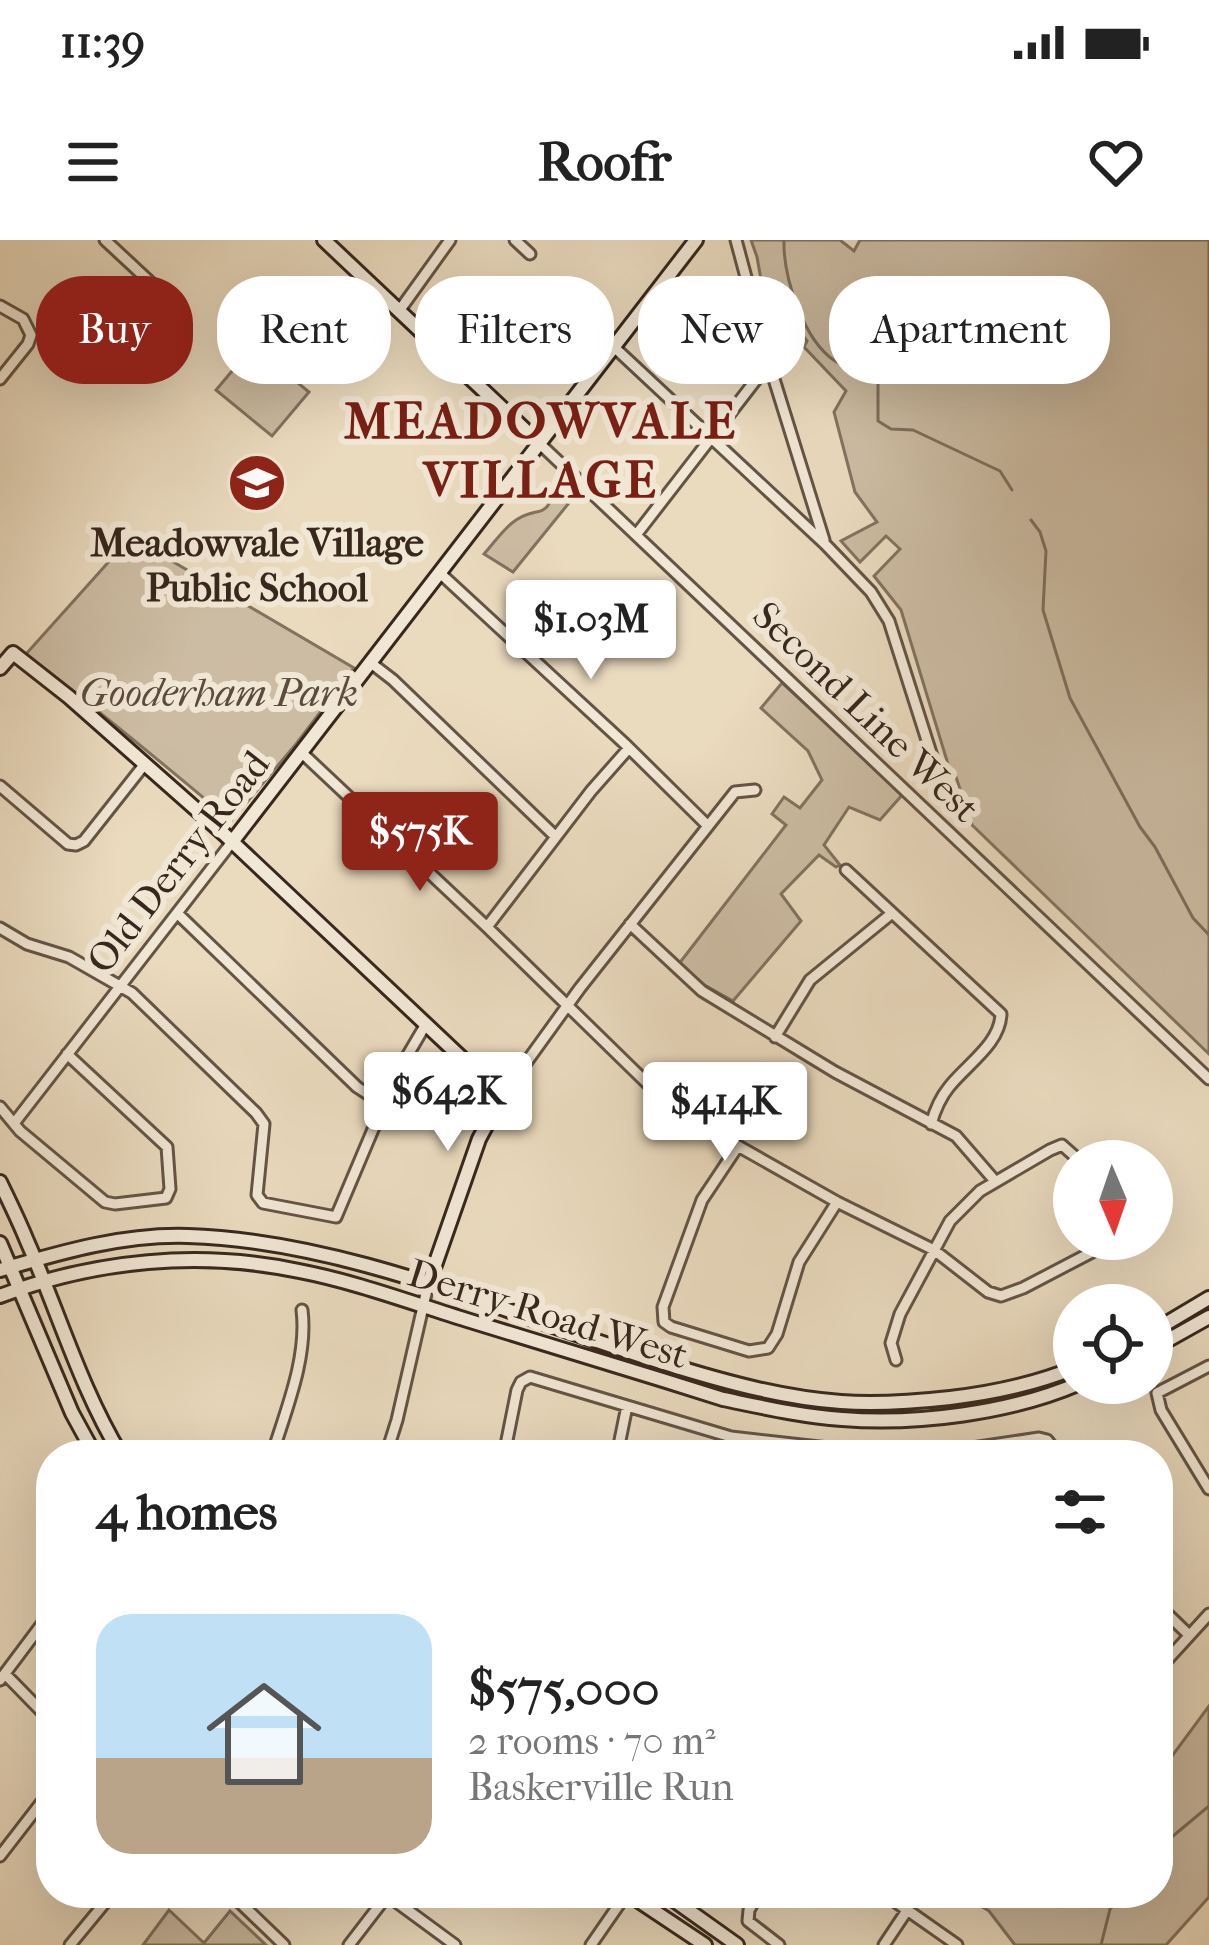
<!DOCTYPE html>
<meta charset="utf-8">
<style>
:root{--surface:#fff;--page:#f6f6f6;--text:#222;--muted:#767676;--accent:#8f2418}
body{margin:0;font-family:"IM FELL French Canon",serif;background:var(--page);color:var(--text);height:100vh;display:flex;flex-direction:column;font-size:45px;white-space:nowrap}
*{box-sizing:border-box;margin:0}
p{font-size:39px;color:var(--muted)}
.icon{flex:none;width:66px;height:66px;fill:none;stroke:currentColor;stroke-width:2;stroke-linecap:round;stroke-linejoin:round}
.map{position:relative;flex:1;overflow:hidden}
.side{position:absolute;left:36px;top:1200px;width:1137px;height:468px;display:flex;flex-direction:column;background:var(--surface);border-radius:48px;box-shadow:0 12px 48px #0002}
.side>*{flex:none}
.top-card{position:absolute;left:36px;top:36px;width:1137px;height:108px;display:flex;gap:24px}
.needle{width:78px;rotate:178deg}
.controls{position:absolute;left:1053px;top:900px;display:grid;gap:24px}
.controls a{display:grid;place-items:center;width:120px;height:120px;border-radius:50%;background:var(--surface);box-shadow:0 12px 48px #0002;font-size:60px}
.price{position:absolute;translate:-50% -102px;padding:0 27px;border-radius:12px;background:#fff;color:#222;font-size:39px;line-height:78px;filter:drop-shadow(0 3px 6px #0008)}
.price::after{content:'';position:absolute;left:50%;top:72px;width:36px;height:27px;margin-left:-18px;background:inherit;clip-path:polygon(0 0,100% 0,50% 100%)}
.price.selected{background:var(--accent);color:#fff}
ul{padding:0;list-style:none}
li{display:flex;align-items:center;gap:36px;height:300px;padding:0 60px}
li span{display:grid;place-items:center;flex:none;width:336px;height:240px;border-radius:36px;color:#555}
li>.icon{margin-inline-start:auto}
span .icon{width:144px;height:144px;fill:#fffc;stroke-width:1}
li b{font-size:51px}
h2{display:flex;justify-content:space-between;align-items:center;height:144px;padding:0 60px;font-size:51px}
.pill{padding:0 42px;border-radius:48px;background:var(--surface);box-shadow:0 12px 48px #0002;font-size:42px;line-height:108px}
.pill.selected{background:var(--accent);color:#fff}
.status{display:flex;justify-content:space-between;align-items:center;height:84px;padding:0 60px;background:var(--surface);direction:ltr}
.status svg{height:33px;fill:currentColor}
header{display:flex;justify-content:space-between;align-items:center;height:156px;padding:0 60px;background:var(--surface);font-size:54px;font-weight:700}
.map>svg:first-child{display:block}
.green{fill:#ccbca3;stroke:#827260;stroke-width:3}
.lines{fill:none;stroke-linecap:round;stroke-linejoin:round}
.stream{stroke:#7e6e5d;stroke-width:3}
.street-casing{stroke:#645445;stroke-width:15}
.secondary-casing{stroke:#37271d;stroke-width:18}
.street{stroke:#f1e7d5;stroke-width:9}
.secondary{stroke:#f1e7d5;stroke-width:12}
.labels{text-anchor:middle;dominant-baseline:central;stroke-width:12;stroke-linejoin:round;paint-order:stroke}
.poi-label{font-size:39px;font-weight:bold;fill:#37271d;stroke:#f1e7d5}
.park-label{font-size:39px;font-style:italic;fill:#5c4c3e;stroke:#f1e7d5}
.street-label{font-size:39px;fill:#37271d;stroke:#f1e7d5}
.district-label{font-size:51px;font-weight:bold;letter-spacing:3px;fill:#7a1f14;stroke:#f1e7d5}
</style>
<div class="status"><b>11:39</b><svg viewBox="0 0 49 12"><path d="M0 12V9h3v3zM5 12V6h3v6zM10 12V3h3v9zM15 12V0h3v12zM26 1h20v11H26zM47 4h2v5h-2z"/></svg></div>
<header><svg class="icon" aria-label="menu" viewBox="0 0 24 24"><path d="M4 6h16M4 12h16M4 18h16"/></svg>Roofr<svg class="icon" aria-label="heart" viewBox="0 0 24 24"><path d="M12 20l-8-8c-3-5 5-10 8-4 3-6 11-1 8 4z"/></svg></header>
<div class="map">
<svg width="1209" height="1705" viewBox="0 0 1209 1705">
<rect width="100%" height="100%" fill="#eadabe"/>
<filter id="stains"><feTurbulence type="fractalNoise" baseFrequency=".00167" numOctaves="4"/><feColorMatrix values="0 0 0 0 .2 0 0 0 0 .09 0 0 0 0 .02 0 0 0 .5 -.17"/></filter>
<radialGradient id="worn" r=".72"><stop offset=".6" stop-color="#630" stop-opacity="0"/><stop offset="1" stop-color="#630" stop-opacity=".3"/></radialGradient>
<path class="green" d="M751,0H840L854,11L860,0H1209V814L972,585L956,537L951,534L901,370L874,336L900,309L886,296L860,322L841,301L877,282L855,252L834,172L846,151L804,107L807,101L801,93L772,102L757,17Z
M253,106L309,152L272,196L216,150Z
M557,235L577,253L513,332L484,314C493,304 502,291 512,283C539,261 548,288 557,235Z
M131,297L354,428L296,504L231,581C164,524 96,469 26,414Z
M782,443L903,554L880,580L849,567L824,605L840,625L836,627L819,615L781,654L801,681L733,761L699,742L678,725L786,585L772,574L784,557L800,568L822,540L808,511L761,468Z
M1209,1466V1657L1166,1705H1015L989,1671L960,1653H1158V1535Z
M169,1670L204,1703L230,1671L266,1705H143Z"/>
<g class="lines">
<path class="stream" d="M784,0C783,36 803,100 835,121C849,130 865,133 878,143V181L891,189L913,190L1000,231L1012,250
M1031,280L1040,292L1046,311L1043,370L1070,458L1140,587L1155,607L1193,678L1209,695
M1158,1617L1173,1596L1209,1566
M1101,1705L1110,1669L1128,1653"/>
<g class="street-casing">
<path id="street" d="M105,0L178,68L179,78L165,101
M515,0L530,14
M736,0L769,123L824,300
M0,66L23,79L31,95L28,104L0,139
M399,71L450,0
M614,107L825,304L871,352L889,381L939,538
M539,203L1209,839
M636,295L769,123
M441,334L625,504L707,585
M371,423L393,440L556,597
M301,512L487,687L656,852L738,906L837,962L934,1010L988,1052L1001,1056L1023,1048L1117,999
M0,546L68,604L76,605L84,601L144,525
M846,630L1001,774C1000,804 967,824 949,847C940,858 935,870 931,884
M177,673L357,847L383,864
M630,684L702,751L835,832L956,896L995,941
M487,687L591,551L629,508
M0,688L27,704L69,717L132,753L256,873L264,884L257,955L263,963L336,977L396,835L426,784
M775,797L810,740L891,674
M502,856L580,748L735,552L755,550
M0,867L20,891L105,962L115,964L166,958L170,949L167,907L67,814
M15,882L232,602
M738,906L702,960L663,1067L664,1082L671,1087L749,1111L768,1108L777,1094L799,1022L837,962
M896,1120L891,1103L900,1074L950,981L980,951L1050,910L1062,905L1080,921
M1209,1126L1157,1153L1161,1170L1209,1249
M731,1197V1215
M272,1215C286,1170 308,1117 302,1070
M386,1215L397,1180L428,1045
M504,1215L517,1150L521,1142L530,1137L731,1197L891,1215
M617,1215L627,1166
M925,1215L1039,1198L1047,1200L1059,1215
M1158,1365L1189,1395
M1158,1430L1209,1374
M5,1434L51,1481
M0,1440L51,1372
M0,1616L51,1550
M230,1653L284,1705
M759,1653L749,1670L748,1681L779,1705
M883,1653L957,1705
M387,1655L455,1705
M70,1705L113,1653
M349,1705L389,1653
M591,1705L627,1653
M884,1705L908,1669"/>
</g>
<g class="secondary-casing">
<path id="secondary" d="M324,0L539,203
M0,428L13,413L69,457L224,594L502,856L479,899L428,1045
M232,602L696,0
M0,942C9,961 19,981 27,1001C59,1073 80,1147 121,1215
M0,1003L72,1173L95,1215
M0,1030C62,1012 123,994 188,996C354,1001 522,1081 680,1128C733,1144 786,1158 841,1162C877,1165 914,1162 950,1158C992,1153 1035,1144 1074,1128
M0,1056C95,1020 200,1010 299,1031C356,1042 412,1063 467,1080C553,1106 638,1132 723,1159C762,1167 801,1176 842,1179C916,1185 1011,1173 1080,1143
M1152,1092L1209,1058
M1152,1109L1209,1077
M627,1653L705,1705
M664,1653L737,1705"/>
</g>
<use href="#street" class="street"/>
<use href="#secondary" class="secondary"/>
</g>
<defs>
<g id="school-disc" transform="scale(3)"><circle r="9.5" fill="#8f2418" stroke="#f1e7d5"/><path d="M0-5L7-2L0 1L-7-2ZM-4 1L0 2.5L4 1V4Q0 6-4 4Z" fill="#fff"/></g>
</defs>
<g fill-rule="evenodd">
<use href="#school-disc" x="257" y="243"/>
</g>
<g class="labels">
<g class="poi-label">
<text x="257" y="303">Meadowvale Village<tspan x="257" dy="45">Public School</tspan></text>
</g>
<g class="park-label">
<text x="219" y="453">Gooderham Park</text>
</g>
<g class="street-label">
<text transform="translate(866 472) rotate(44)">Second Line West</text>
<text transform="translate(178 622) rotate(-52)">Old Derry Road</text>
<text transform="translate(548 1074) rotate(17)">Derry Road West</text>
</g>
<g class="district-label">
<text x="541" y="181">MEADOWVALE<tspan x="541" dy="59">VILLAGE</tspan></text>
</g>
</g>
<rect width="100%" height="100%" filter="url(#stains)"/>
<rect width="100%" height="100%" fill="url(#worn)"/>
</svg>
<div class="controls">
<a><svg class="needle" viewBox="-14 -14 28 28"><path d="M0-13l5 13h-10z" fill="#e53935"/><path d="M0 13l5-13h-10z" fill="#767676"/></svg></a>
<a><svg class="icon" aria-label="locate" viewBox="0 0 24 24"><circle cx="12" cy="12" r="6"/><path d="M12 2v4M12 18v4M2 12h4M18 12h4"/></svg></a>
</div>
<b class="price" style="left:591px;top:442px">$1.03M</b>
<b class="price selected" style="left:420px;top:654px">$575K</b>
<b class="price" style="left:448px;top:914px">$642K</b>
<b class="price" style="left:725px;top:924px">$414K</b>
<div class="top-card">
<a class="pill selected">Buy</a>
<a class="pill">Rent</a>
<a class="pill">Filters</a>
<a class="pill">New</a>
<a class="pill">Apartment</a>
</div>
<section class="side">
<h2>4 homes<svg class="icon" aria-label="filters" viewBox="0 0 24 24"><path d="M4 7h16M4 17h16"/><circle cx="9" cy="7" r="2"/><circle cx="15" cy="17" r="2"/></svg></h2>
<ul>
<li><span style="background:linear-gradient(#bfe0f5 60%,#b9a48a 0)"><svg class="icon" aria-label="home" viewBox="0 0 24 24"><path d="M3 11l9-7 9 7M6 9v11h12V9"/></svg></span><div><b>$575,000</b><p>2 rooms · 70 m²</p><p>Baskerville Run</p></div></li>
</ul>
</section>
</div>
